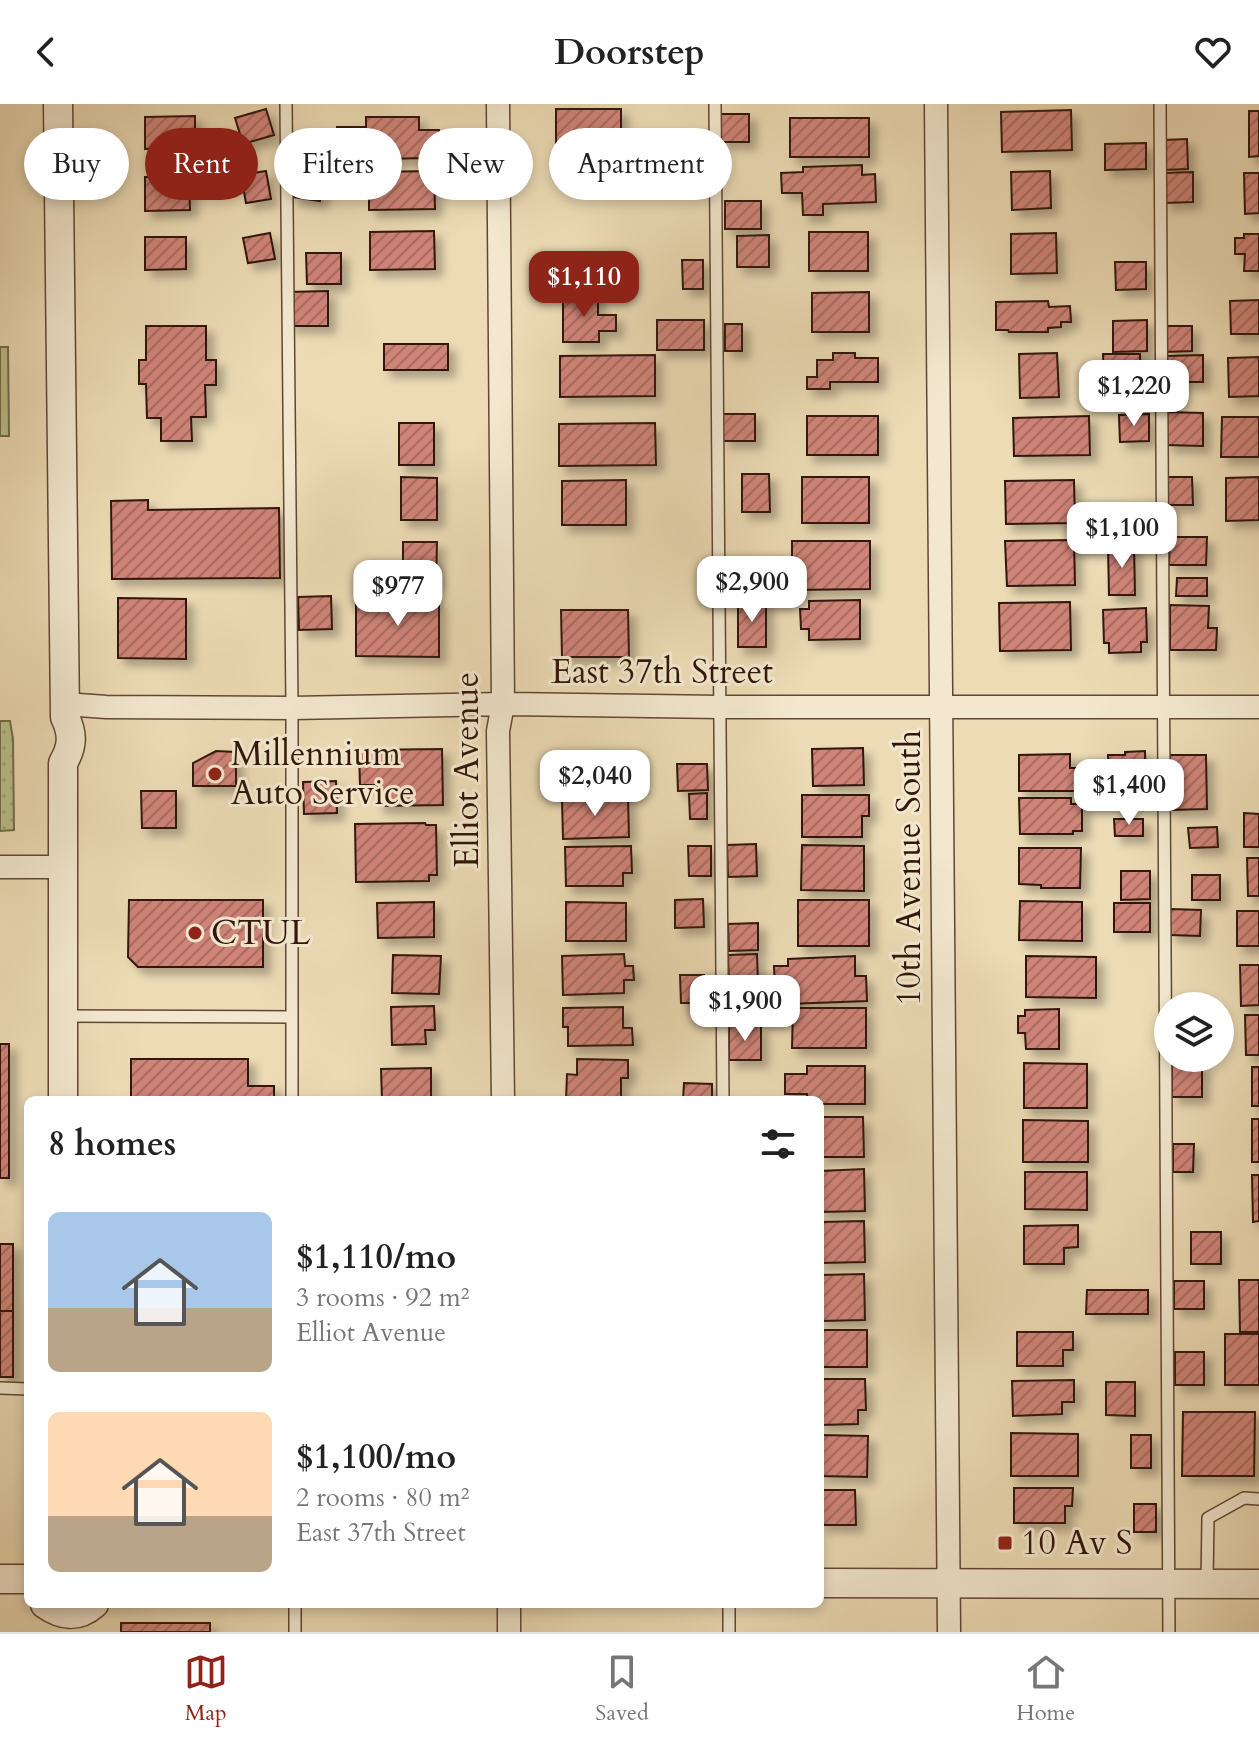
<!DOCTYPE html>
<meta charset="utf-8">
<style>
:root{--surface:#fff;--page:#f2f2f2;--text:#222;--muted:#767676;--line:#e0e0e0;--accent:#8f2418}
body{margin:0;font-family:Cardo,serif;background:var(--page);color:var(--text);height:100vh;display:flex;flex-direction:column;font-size:30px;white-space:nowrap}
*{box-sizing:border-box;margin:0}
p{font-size:26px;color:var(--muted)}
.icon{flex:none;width:44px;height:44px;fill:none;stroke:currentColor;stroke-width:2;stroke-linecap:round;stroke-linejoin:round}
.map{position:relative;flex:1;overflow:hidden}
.sheet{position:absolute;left:24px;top:992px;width:800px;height:512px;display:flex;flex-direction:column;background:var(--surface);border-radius:12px;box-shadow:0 4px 12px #0003}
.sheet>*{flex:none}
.guide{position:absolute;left:24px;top:24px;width:800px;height:72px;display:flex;gap:16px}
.controls{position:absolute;left:1154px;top:888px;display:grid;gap:16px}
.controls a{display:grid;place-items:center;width:80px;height:80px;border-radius:50%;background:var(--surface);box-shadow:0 4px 12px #0003;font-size:40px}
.price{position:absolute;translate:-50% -68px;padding:0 18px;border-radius:16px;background:#fff;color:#222;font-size:26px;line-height:52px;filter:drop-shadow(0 2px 4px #0008)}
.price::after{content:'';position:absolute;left:50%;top:48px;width:24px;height:18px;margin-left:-12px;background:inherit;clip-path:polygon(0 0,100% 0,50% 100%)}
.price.current{background:var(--accent);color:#fff}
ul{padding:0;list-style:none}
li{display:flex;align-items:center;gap:24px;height:200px;padding:0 24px}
li span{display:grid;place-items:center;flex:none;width:224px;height:160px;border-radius:12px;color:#555}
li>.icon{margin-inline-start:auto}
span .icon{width:96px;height:96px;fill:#fffc;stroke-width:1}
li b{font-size:34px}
h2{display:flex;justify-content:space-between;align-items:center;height:96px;padding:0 24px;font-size:34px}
.pill{padding:0 28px;border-radius:36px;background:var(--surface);box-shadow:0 4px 12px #0003;font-size:28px;line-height:72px}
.pill.current{background:var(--accent);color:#fff}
header{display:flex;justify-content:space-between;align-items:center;height:104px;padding:0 24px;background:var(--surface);font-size:36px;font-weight:600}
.dock{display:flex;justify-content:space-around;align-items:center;height:112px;border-top:2px solid var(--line);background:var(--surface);font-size:22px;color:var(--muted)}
.dock a{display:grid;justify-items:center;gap:4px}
.dock .current{color:var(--accent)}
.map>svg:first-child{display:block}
.grass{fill:url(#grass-dots);stroke:#756b4a;stroke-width:2}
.garden{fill:#b9c08c;stroke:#756b4a;stroke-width:2}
.building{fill:url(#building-hatch);stroke:#311609;stroke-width:2;filter:url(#shadow)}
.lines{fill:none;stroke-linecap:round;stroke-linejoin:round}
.service-casing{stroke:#604734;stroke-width:14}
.minor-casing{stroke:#604734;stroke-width:25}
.tertiary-casing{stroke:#604734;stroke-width:31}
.service{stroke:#f3e8cf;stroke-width:11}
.minor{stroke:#f3e8cf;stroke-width:22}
.tertiary{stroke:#f3e8cf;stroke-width:28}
.poi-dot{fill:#8f2418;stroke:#f3e8cf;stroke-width:3}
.labels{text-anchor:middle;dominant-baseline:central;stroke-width:6;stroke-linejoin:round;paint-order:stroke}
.street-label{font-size:34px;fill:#311609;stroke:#f3e8cf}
.poi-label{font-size:34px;fill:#311609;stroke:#f3e8cf;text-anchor:start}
</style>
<header><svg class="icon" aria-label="back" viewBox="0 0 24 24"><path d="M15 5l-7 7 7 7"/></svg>Doorstep<svg class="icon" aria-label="heart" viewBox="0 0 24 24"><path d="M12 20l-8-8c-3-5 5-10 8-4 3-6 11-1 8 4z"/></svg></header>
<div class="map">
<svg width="1259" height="1528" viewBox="0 0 1259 1528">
<defs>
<pattern id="grass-dots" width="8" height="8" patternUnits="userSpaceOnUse" patternTransform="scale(2)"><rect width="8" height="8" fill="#b9c08c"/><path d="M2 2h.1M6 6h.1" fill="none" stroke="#a0a477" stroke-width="1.8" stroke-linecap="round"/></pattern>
<pattern id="building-hatch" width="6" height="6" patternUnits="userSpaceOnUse" patternTransform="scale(2)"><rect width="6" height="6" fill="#cf8479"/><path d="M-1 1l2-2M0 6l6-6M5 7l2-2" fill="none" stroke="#a96b61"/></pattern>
<filter id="shadow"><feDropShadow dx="7" dy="7" stdDeviation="4" flood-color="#0004"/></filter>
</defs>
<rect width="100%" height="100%" fill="#ecdbb5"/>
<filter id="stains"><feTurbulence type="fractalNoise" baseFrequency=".0025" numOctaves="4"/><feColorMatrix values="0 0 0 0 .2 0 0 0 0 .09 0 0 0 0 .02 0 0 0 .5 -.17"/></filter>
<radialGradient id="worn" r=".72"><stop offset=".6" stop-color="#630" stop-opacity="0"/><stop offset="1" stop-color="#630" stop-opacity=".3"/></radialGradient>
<path class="grass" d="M0,617H10L13,635L14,726L0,727Z"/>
<path class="garden" d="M0,243H8L9,332H0Z"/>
<path class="building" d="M266,5L274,31L243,40L235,14Z
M556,5H621V40H556Z
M1071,6L1072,46L1002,48L1001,8Z
M1249,7H1259V52L1249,53Z
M720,10H749V38H720Z
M195,12V44L145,45V13Z
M366,13H419V26H439V40H428V51H426V54L338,56L337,23H366Z
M790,14H869V53H790Z
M1187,35L1188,65L1164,66L1163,36Z
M1146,39V65L1105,66V40Z
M862,61V71L875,70L876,98L823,100V111H803L802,89H782L781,69L803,68V63Z
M296,66L324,71L320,97L292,93Z
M266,67L271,95L246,99L241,71Z
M434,67L435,105L369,106V68Z
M1050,67L1051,104L1012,106L1011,68Z
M1193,68V98L1164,99V69Z
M1244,69H1259V109L1245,110Z
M189,72L190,106L145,107V73Z
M725,97H761V125H725Z
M434,127L435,165L370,166V128Z
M809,128H868V167H809Z
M270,129L275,155L248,159L243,134Z
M1056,129L1057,169L1011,170V130Z
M1244,130H1259V167H1244L1245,150H1235V134H1244Z
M769,131V163H737V132Z
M145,133H186V165L145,166Z
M306,149H341V180H307Z
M682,156H703V185H683Z
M1115,158H1146V185L1116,186Z
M328,187V222H289L288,188Z
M869,188V228H812V189Z
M563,190H598V211H616V227H599V238H563Z
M1259,196V230H1231L1230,197Z
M1048,197L1049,203L1070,202L1071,218H1061V223L1048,224V228H1009L1008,226H996V198Z
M657,216H704V246H657Z
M1147,216V247L1113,248V217Z
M725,220H742V247H725Z
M146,222H206V256H216V281H205L206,313H191L192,337H161V314H147L146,280H139V256H146Z
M1164,222H1192V247L1165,248Z
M384,240H448V266H384Z
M833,249H855V254H878V278H830V285H807V273H817V256H833Z
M1057,249L1059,293L1020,294L1019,250Z
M1103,250H1140L1141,283L1104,284Z
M655,251V292L560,293V252Z
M1203,251V278H1167L1166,252Z
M1259,253V292L1229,293L1228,254Z
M1166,308L1203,309V342L1166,341Z
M723,310H755V337H723Z
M1149,310V337L1120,338L1119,311Z
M807,312H878V351H807Z
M1089,312L1090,351L1014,352L1013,314Z
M1222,313H1259V353H1221Z
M399,319H434V361H399Z
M655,319L656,361L559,362V320Z
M742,370H769L770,408H742Z
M401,373L437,374V416H401Z
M802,373H869V419H802Z
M1166,373H1192L1193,401H1167Z
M1259,373V416L1226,417V374Z
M626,376V421H562V377Z
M1074,376L1075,419L1006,420L1005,377Z
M148,396V406L279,404L280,474L112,475L111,397Z
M1170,433H1207L1206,461H1169Z
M1074,436L1075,481L1007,482L1005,437Z
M792,437H870V485L792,486Z
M403,438H437L436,480L403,479Z
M1134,441L1135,491H1109L1108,442Z
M1177,474H1207V492H1176Z
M331,492L332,525L299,526L298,493Z
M118,494L186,495V555L118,554Z
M356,496H439V553L356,552Z
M860,496V535L809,536V525H801L800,505H809V497Z
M738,497H766V543H738Z
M1070,498L1071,546L1000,547L999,499Z
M1170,501L1209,502L1208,524H1217L1216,546H1170Z
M1146,504L1147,538H1141V548L1109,549V539H1104L1103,506Z
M561,506H628L629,553H562Z
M863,644L864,681L813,682L812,645Z
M442,645L443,701L378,702L377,681H360L359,646Z
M216,647L236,648V682H193V659Z
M1145,647L1146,690H1134V696L1122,697L1121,690H1109L1108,651H1125V648Z
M628,648L629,687L563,688L562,649Z
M1070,650V664H1084V687H1019V651Z
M1170,651H1206L1207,705L1170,706Z
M677,660H707L708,686L678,687Z
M336,677L337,709L304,710L303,678Z
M141,687H176V724H142Z
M707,689V715H690L689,690Z
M802,691H869V712H862V733H802Z
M628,694L629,733L563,735L562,695Z
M1019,694H1071V700H1082V727H1073V730H1020Z
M1244,709L1259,710V743H1244Z
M1114,715H1143V732H1115Z
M425,719L426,721H436L437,771H429V777L356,778L355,720Z
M1217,723L1218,743L1190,744L1188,724Z
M756,740L757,772L728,773L727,741Z
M802,741L864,742V787L801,786Z
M631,742L632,769H623V782H566L565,743Z
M688,742H711V772H689Z
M1019,744H1081L1080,784H1041V781L1019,780Z
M1247,754H1259V792H1248Z
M1121,767H1150V795L1121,796Z
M1192,771H1220V796H1192Z
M703,795L704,823L675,824V796Z
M129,796H263V863H138L128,853Z
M798,796H869V842H798Z
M1020,797L1082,798V837L1019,836Z
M434,798V833L378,834L377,799Z
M566,798L626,799V837H566Z
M1114,799H1150V828H1114Z
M1170,805L1201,806L1200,832L1170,831Z
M1237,807H1259V842H1237Z
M758,819V846L729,847L728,820Z
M624,850L625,862H633L634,876H624V889L563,891L562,852Z
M757,850L758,880L729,881L728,851Z
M393,851L441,852L439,890L392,889Z
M855,852V872H866L867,897L788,900L787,889H775L774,862H788V855Z
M1026,852L1096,853V894L1026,893Z
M1240,861H1259V901L1241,902Z
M680,871H704V899H681Z
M434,902L435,926H425L426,940L392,941L391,903Z
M623,903V924H632L633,941L568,942V923H563V904Z
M793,904H866V944H792Z
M1059,905V945H1026L1025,929H1018V912H1025V906Z
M1245,911H1259V951H1246Z
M729,922H761V956H729Z
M0,940H9V1074H0Z
M131,955H248V982H274V996H131Z
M577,955L628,956V974H621V996H566L567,970L577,971Z
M1024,959L1087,960V1004H1024Z
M1172,961H1202V993H1172Z
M807,962H865V1000H820V996H807V990H785V970H807Z
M1252,963H1259V1002H1252Z
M431,964V996H382L381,965Z
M684,979L712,980V996H683Z
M820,1013H863L864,1053H820Z
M1252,1015H1259V1058H1252Z
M1023,1016L1088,1017V1058H1023Z
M1173,1040H1194L1193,1068H1173Z
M864,1065L865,1107L820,1108V1067Z
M1025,1068H1087V1106L1025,1105Z
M1252,1071H1259V1117L1253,1118Z
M864,1117L865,1158L820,1159V1118Z
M1078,1121V1143L1064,1144V1160H1024V1122Z
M1191,1128H1221V1160H1191Z
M0,1140H13V1207H0Z
M864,1170L865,1216L820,1217V1171Z
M1239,1176H1259V1228H1240Z
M1174,1177H1204V1205H1174Z
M1087,1186H1148V1210H1086Z
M0,1207H13V1273H0Z
M820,1226H867V1263H820Z
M1017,1228H1073V1246H1063V1262H1017Z
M1225,1230H1259V1281H1225Z
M1175,1248H1204V1281H1175Z
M820,1275H865L866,1306H858V1320L820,1321Z
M1074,1276V1298H1062V1310L1013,1312L1012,1277Z
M1106,1278H1135V1312L1106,1311Z
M1183,1308H1255L1254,1372H1182Z
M1011,1329L1078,1330V1372H1011Z
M820,1331L868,1332L867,1373L820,1372Z
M1131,1331H1151V1364H1131Z
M1014,1384H1073L1072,1402H1065V1419H1014Z
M820,1386H855L856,1421H820Z
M1134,1400H1156V1428H1134Z
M121,1519H210V1528H121Z"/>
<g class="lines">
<g class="service-casing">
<path id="service" d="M286,0L292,604V996
M715,0L723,996
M1160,0L1169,1528
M64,912L292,913
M0,1284L28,1285
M1207,1479L1208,1414L1244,1394L1259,1395
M729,1500V1528
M295,1528V1500"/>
</g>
<g class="minor-casing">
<path id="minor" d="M498,0L503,600L498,627L503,996
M936,0L949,1528
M65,600L106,603L292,604L503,600L720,603H1259
M0,763H63
M509,1500V1528"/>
</g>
<g class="tertiary-casing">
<path id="tertiary" d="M58,0L65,613C73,630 73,642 63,659V996
M0,1475H28
M820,1479L1259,1480
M45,1500C62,1512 78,1514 94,1500"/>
</g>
<use href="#service" class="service"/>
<use href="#minor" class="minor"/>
<use href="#tertiary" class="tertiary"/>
</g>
<g class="poi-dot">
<circle cx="215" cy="670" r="8"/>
<circle cx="195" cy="829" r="8"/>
<rect x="997" y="1431" width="16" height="16" rx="4"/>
</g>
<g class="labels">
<g class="street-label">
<text x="662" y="568">East 37th Street</text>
<text transform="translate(467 666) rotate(-90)">Elliot Avenue</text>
<text transform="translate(909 764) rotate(-90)">10th Avenue South</text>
</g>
<g class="poi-label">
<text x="231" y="650">Millennium<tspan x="231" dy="39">Auto Service</tspan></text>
<text x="211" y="829">CTUL</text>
<text x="1021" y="1439">10 Av S</text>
</g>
</g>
<rect width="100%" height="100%" filter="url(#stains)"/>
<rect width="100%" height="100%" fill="url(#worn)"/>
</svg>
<div class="controls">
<a><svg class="icon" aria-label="layers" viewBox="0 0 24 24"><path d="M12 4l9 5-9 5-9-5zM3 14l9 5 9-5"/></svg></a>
</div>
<b class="price current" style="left:584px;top:215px">$1,110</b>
<b class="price" style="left:1134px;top:324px">$1,220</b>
<b class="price" style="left:1122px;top:466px">$1,100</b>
<b class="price" style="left:752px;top:520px">$2,900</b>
<b class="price" style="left:398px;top:524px">$977</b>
<b class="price" style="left:595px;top:714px">$2,040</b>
<b class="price" style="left:1129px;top:723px">$1,400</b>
<b class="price" style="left:745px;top:939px">$1,900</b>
<div class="guide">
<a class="pill">Buy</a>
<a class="pill current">Rent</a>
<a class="pill">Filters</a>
<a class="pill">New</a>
<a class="pill">Apartment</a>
</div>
<section class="sheet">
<h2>8 homes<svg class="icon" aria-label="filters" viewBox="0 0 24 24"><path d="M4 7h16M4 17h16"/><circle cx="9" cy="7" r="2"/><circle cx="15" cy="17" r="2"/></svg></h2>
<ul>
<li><span style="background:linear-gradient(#a9c7e8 60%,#b9a48a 0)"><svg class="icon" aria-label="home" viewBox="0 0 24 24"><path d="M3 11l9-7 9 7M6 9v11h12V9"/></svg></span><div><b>$1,110/mo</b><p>3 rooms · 92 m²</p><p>Elliot Avenue</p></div></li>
<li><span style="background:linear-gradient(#ffd9b3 65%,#b9a48a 0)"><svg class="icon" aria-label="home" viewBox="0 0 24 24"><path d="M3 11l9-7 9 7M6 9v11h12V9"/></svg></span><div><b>$1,100/mo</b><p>2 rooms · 80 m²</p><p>East 37th Street</p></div></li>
</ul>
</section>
</div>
<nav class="dock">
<a class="current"><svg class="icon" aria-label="map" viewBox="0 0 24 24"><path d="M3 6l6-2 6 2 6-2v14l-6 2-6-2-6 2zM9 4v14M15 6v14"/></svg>Map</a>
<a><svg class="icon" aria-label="saved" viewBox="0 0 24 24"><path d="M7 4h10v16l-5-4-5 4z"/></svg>Saved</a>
<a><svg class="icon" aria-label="home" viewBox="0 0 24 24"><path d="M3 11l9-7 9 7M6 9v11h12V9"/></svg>Home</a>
</nav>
